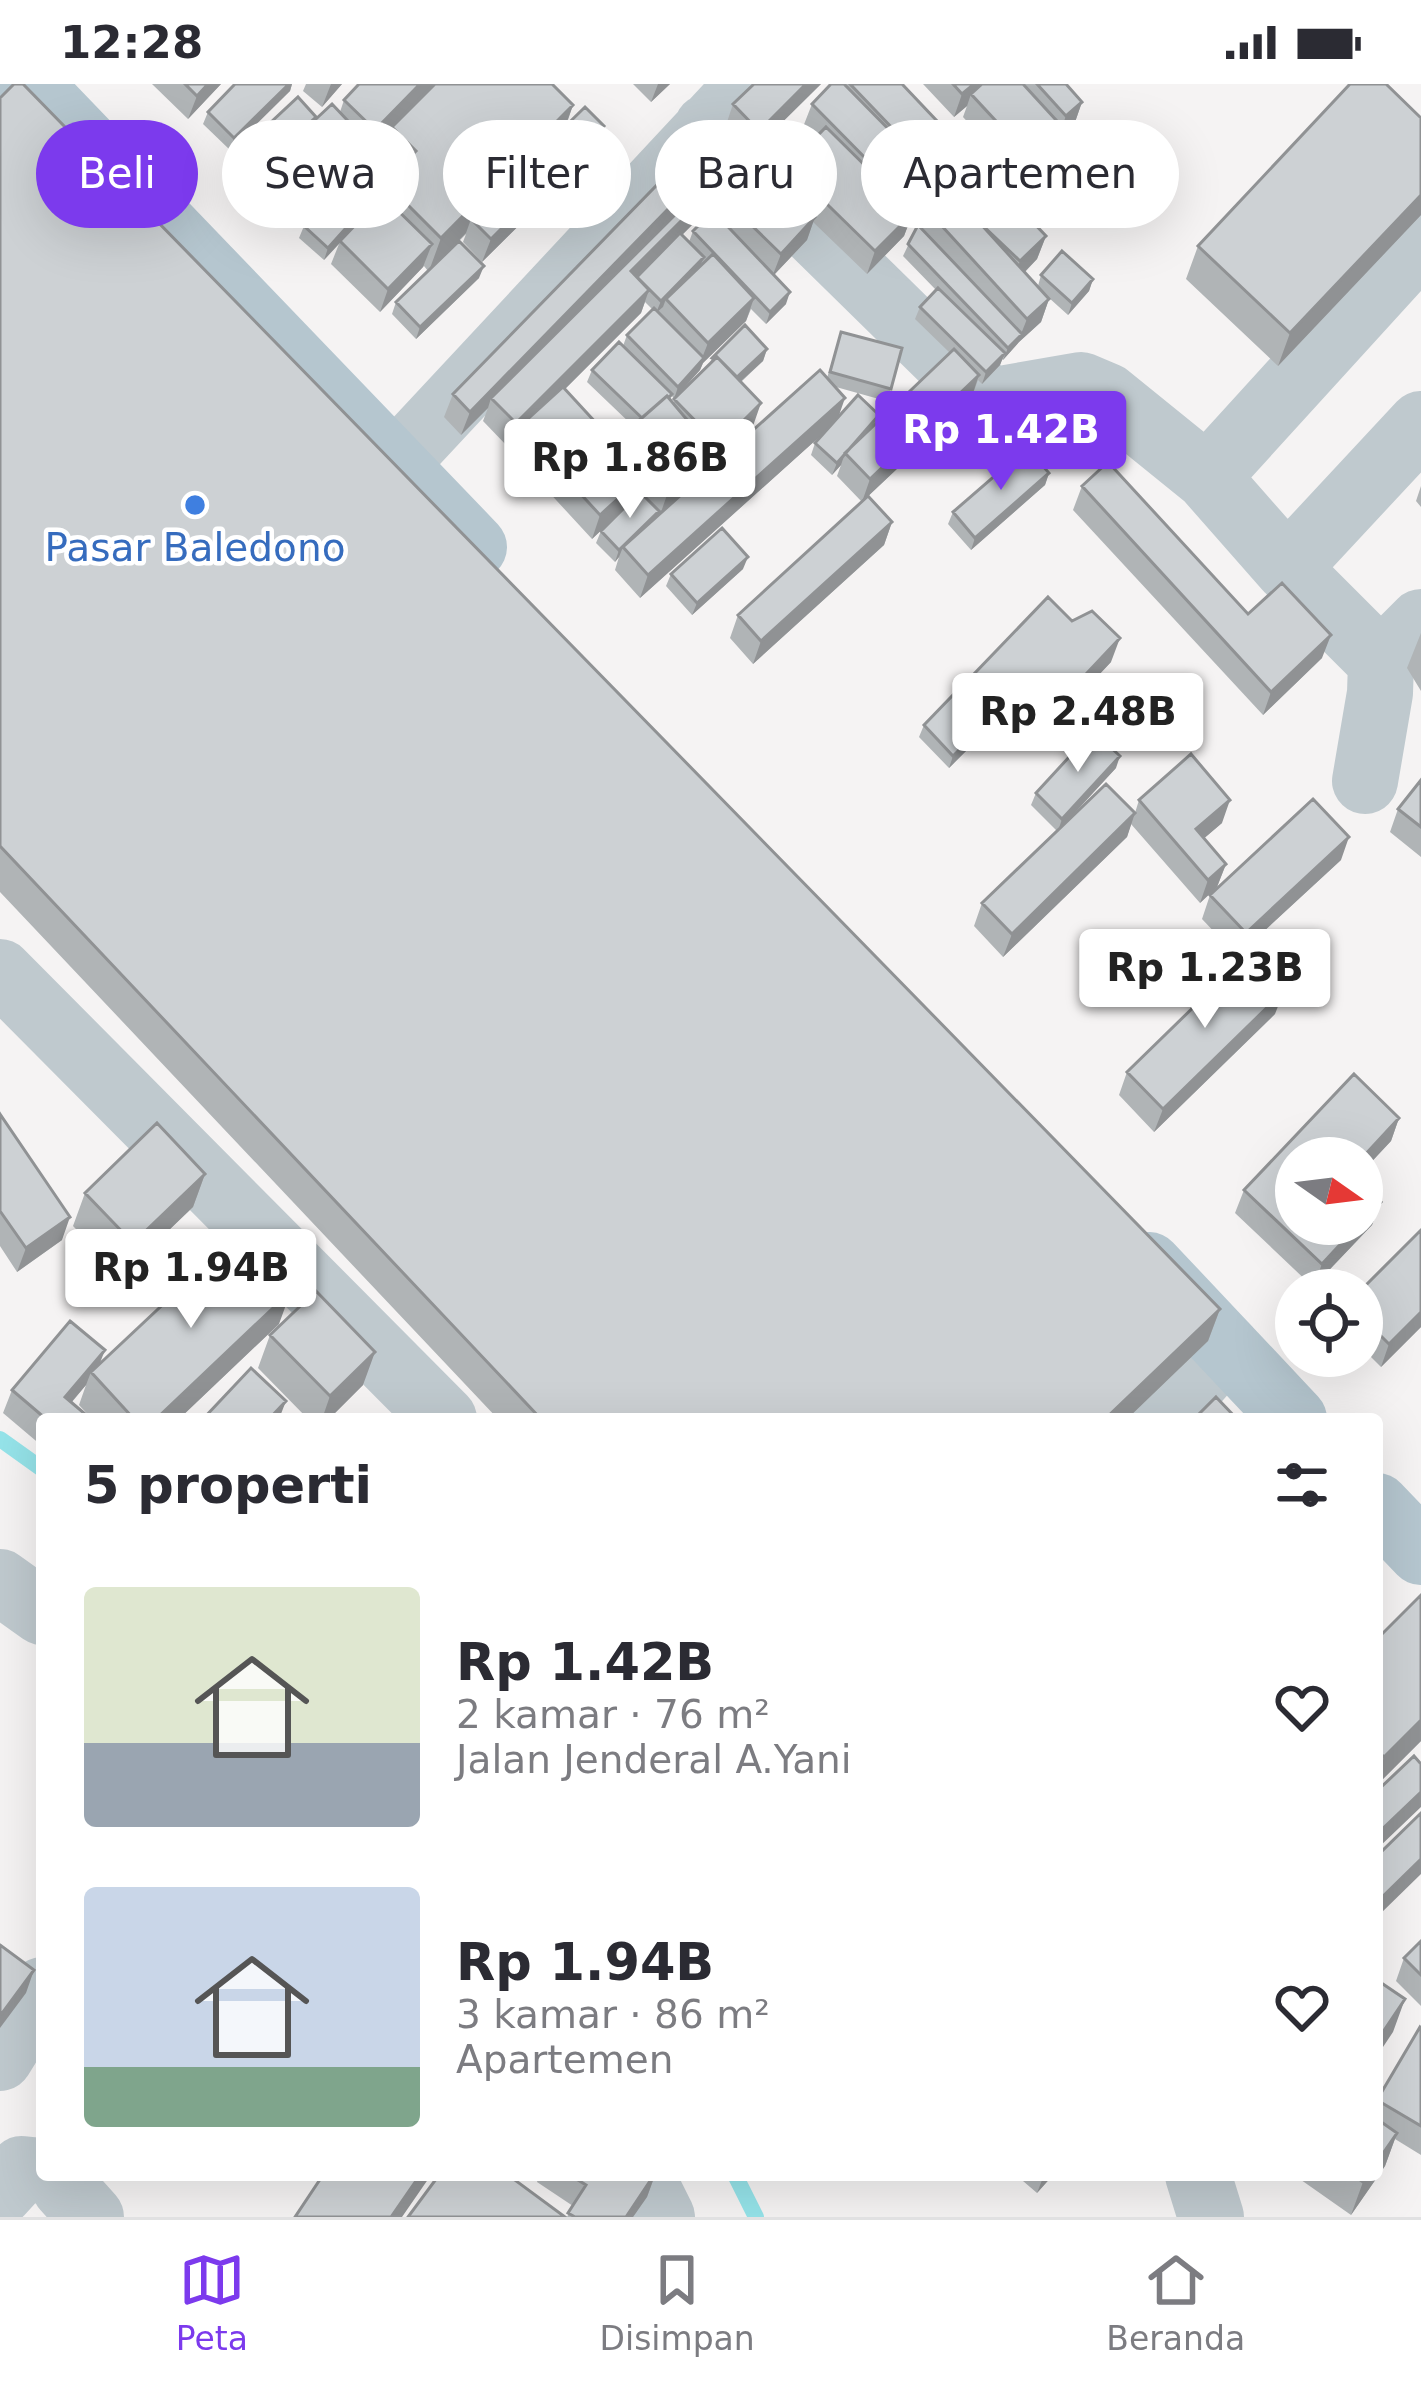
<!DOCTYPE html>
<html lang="id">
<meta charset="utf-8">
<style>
:root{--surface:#fff;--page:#f7f7f7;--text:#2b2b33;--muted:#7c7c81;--line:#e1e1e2;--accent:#7c3aed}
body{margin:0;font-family:"DejaVu Sans",sans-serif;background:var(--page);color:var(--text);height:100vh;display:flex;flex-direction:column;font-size:45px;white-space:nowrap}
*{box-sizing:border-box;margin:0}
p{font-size:39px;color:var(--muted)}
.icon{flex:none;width:66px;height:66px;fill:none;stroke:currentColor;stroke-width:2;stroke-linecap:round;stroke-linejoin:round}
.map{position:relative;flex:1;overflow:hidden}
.details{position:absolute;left:36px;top:1329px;width:1347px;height:768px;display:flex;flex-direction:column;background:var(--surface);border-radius:12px;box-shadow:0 12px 48px #0002}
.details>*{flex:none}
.banner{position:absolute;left:36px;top:36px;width:1350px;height:108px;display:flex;gap:24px}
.needle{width:78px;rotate:104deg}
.buttons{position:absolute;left:1275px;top:1053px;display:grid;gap:24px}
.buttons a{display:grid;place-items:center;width:108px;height:108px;border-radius:50%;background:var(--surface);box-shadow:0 12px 48px #0002;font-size:60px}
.price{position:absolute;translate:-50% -102px;padding:0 27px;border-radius:12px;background:#fff;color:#222;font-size:39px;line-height:78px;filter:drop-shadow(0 3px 6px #0008)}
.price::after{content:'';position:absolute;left:50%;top:72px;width:36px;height:27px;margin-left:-18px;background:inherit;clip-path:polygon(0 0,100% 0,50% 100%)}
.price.current{background:var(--accent);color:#fff}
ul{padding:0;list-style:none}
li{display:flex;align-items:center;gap:36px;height:300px;padding:0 48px}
li span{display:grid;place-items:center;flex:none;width:336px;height:240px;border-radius:12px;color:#555}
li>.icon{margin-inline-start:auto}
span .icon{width:144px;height:144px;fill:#fffc;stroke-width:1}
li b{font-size:51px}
h2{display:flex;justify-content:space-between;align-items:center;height:144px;padding:0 48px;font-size:51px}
.pill{padding:0 42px;border-radius:54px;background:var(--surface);box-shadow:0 12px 48px #0002;font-size:42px;line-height:108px}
.pill.current{background:var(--accent);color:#fff}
.status{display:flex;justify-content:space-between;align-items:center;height:84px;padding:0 60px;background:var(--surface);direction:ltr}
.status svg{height:33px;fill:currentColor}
.dock{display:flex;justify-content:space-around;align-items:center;height:168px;border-top:3px solid var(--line);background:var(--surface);font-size:33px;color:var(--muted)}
.dock a{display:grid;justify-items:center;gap:6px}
.dock .current{color:var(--accent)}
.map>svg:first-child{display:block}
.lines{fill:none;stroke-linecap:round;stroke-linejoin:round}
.stream{stroke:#95e3e9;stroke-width:16}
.minor{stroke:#bfc9ce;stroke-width:66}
.major{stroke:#b5c6cf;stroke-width:66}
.wall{fill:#b0b4b6;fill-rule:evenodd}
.shaded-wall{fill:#909294}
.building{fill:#cdd1d4;stroke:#909294;stroke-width:3}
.shop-dot{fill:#3f7fe0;stroke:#fff;stroke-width:4.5}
.labels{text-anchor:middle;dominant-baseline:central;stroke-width:9;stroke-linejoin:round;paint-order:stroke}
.shop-label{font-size:39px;fill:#366cbe;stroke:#fff}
</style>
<div class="status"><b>12:28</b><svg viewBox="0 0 49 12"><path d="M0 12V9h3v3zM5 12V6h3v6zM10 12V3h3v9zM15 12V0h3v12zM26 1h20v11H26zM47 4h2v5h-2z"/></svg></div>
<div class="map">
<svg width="1421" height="2133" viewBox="0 0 1421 2133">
<rect width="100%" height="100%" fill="#f5f3f3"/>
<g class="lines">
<path class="stream" d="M0,1355L42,1385
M735,2091L756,2133"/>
<path class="minor" d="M707,43L973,304L995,316L1081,301L1107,312L1207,393L1287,484L1381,578
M395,380L749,0
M1207,393L1421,158
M1287,484L1421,340
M1365,697L1380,609L1381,578L1421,538
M0,888L444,1335
M1162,1335L1226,1263
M0,1498L42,1528
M0,1974L42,1906
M62,2091L65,2104L91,2133
M641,2091L662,2133
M1198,2091L1211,2133
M0,2109L22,2085L42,2087"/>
<path class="major" d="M29,0L474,463
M1149,1181L1294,1335
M1377,1422L1421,1468"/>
</g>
<path class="wall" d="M152,0H221L188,35Z
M235,0H292L290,7L230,66L203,40L208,28Z
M306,0H342L322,23L303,7Z
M633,0H670L651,18Z
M754,0H821L750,70L725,44L733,20Z
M831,0H902L1046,152L1037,175L1025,188L1038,202L1041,191L1093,195L1089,207L1068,231L1048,213L1049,215L1041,238L1019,258L1003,276L1002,275L1000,281L982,300L978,296L971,315L868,412L892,438L884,461L753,580L730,554L738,531L862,418L837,392L841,381L832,391L811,371L815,359L828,345L640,514L615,486L619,473L615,478L596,459L601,447L607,440L592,455L510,366L514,356L508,363L483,337L488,324L461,351L444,333L453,310L710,82L702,105L695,112L699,117L706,97L781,101L788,82L815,55L803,43L812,20ZM699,122L709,131L693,147L689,158L682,151L692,141ZM813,138L867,190L904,152L909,138L916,145L903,172L936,206L920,223L915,235L950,269L876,339L879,331L838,333L836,303L886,317L891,305L841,248L827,294L708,387L753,342L741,298L763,277L767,265L712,274L710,279L673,319L670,315L672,312L674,315L700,286L703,279L746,237L751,225L766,240L786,220L774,191L807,156ZM645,218L653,226L627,251L623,262L592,286L587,298L633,342L621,352L617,362L565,305L641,229Z
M923,0H1066L1082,18L1074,41L1066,47L1078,60L1070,83L1037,114L963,33L967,22L954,33Z
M0,14L1220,1225L1208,1257L1127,1335H498L0,808Z
M344,16L573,21L566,42H604L596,65L482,178L463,158L466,150L459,157L479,194L416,255L392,230L396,218L428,187L424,182L380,228L331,180L339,160L324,176L299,154L304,142L382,71L392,43L367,70L362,65L357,79L296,134L264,99L269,85L250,66L254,54L340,28Z
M1421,34V131L1278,282L1186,195L1198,162Z
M1049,389L1045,401L971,466L948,440L953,428Z
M1082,402L1248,530L1322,574L1263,631L1073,426Z
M1421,402V423L1416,417Z
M743,485L692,531L666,502L671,490Z
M1421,549V607L1407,584Z
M1111,578L1046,647L1019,621L995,645L964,614L973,591Z
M924,641H984L980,653L949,684L919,653Z
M1116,684L1062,742L1135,729L1139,716L1222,739L1204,754L1226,780L1217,803L1200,819L1131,740L1127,753L1003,873L974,842L982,819L1057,747L1031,721L1036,709Z
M1421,696V773L1390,748L1398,725Z
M1341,776L1237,872L1202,835L1210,811Z
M1275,930L1154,1048L1119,1011L1127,988Z
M1354,990L1399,1034L1391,1057L1362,1088V1074H1296V1140H1362V1099L1381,1118L1372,1141L1313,1203L1235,1129L1244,1106Z
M0,1030L62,1156L17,1188L0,1162Z
M205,1090L193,1123L121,1192L73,1142L85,1109Z
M1421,1146V1243L1381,1283L1362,1264L1361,1206Z
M279,1240L179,1335H92L79,1321L86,1301L72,1318L91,1335H42V1362L3,1329L12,1306L100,1280Z
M270,1251L363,1301L329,1335H308L258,1284Z
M1421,1511V1657L1377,1701V1555Z
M1421,1857V1922L1396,1897L1404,1874Z
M1421,1944V2071L1395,2055L1385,2082L1351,2131L1294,2091H1377V2015Z
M539,2091H655L647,2113L633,2133H567L573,2122L537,2098Z
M1016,2091H1053L1037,2109Z"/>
<path class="shaded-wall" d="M208,0H221L188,35L197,12Z
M289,0H292L290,7L230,66L234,54Z
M331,0H342L322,23Z
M420,0H434L367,70L375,46Z
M658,0H670L651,18Z
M806,0H821L750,70L759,47Z
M974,0H987L971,10L967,22L954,33L962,10Z
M1082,18L1074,41L1057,55L1066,32Z
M573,21L561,54L471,135L466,149L429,187L441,154Z
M604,42L596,65L482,178L491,155Z
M365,55L357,79L296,134L305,111Z
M1078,60L1070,83L1037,114L1046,91Z
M910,67L901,90L875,117L884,93Z
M710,82L702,105L494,317L491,314L488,324L461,351L470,328Z
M383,104L379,116L324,176L328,164Z
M1421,111V131L1278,282L1290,249Z
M700,118L692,141L638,195L631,187Z
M913,129L904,152L867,190L875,167Z
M815,133L807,156L772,193L781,170Z
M1046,152L1037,175L1012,201L1020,177Z
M432,160L423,183L380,228L388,205Z
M704,173L699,185L666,215L663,223L656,229L661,217Z
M484,182L479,194L416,255L420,243Z
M1093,195L1089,207L1068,231L1072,219Z
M649,206L641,229L523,347L519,343L514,356L508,363L516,339Z
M790,208L786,220L766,240L770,228Z
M754,214L746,237L703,279L700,286L674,315L678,303L700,279L708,259Z
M1049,215L1041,238L1019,258L1003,276L1008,264L1021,250L1027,235Z
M767,265L763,277L729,308L734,296Z
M1005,269L1000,281L982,300L986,288Z
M979,291L971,315L862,418L870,395Z
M845,314L837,337L640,514L648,491Z
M761,319L753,342L710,384L719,361Z
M715,369L706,392L660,431L668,408Z
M845,369L841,381L832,391L837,379Z
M1049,389L1045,401L971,466L975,454Z
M644,391L635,415L592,455L600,431Z
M659,427L654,439L623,463L619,473L615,478L619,466Z
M892,438L884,461L753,580L761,557Z
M748,473L743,485L692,531L697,519Z
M1331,551L1322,574L1263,631L1271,608Z
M1120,554L1111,578L1046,647L1054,624Z
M1027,598L1019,621L995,645L1004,622Z
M984,641L980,653L949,684L953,672Z
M1120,672L1116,684L1058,747L1062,735Z
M1230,716L1222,739L1187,769L1196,745Z
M1135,729L1127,753L1003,873L1012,850Z
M1349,753L1341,776L1237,872L1246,849Z
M1226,780L1217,803L1200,819L1208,796Z
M1284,907L1275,930L1154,1048L1163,1025Z
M1399,1034L1391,1057L1362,1088V1074Z
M205,1090L193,1123L121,1192L133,1159Z
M1381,1118L1372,1141L1313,1203L1322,1180L1359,1140H1362V1137Z
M70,1133L62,1156L17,1188L26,1164Z
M291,1207L279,1240L179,1335H156Z
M1220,1225L1208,1257L1127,1335H1105Z
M1421,1228V1243L1381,1283L1389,1260Z
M105,1266L96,1289L91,1288L86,1301L57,1335L65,1313Z
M375,1268L363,1301L329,1335H322L330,1312Z
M286,1317L279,1335H269Z
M1421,1636V1657L1377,1701V1692L1384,1673Z
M1421,1708V1723L1377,1765V1750Z
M1421,1775V1790L1377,1833V1818Z
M34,1886L26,1909L0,1944V1932Z
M1405,1915L1393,1948L1377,1972V1957Z
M1397,2049L1385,2082L1351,2131L1363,2098L1368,2091H1377V2078Z
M420,2091H431L402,2133H391Z
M655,2091L647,2113L633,2133H626Z
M1044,2091H1053L1037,2109Z"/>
<path class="building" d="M14,0H23L1220,1225L1105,1335H541L0,762V14Z
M185,0H208L197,12Z
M235,0H289L234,54L208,28Z
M359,0H420L375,46L344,16Z
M435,0H552L573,21L441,154L385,98L416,67L392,43Z
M754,0H806L759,47L733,20Z
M831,0H844L910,67L884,93L812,20Z
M850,0H902L1046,152L1020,177L978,137L1049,215L1027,235L897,93L919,72Z
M953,0H974L962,10Z
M982,0H1023L1078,60L1046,91L971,10Z
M1037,0H1066L1082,18L1066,32Z
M1350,0H1386L1421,34V111L1290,249L1198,162Z
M298,13L316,33L272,73L254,54Z
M332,20L365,55L305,111L272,76Z
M585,23L604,42L491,155L471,135Z
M826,43L913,129L875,167L788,82Z
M740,62L815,133L781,170L706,97Z
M375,64L398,86L328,164L304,142Z
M693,64L710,82L470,328L453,310Z
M383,112L432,160L388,205L340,157Z
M694,112L700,118L631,187L649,206L516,339L491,314Z
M713,127L790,208L770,228L693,147Z
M918,141L1022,250L1008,264L908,160Z
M680,149L704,173L661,217L637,193Z
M459,157L484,182L420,243L396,218Z
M1062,167L1093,195L1072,219L1041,191Z
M713,170L754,214L708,259L666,215Z
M938,204L1005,269L986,288L920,223Z
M654,224L704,274L678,303L627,251Z
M745,241L767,265L737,293L717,273L714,275L712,274Z
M841,248L902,264L891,305L830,288Z
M619,258L672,310L669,313L667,312L642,334L592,286Z
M954,265L979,291L870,395L845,369Z
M717,273L761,319L719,361L674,315Z
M820,286L845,314L648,491L623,463Z
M563,303L644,391L600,431L519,343Z
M858,311L879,331L837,379L815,359Z
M667,312L715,369L668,408L621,352Z
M1027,364L1049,389L975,454L953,428Z
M1108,378L1248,530L1282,499L1331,551L1271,608L1082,402Z
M640,408L659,427L619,466L601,447Z
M868,412L892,438L761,557L738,531Z
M722,444L748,473L697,519L671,490Z
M1048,513L1072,537L1092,527L1120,554L1054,624L1027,598L1004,622L973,591Z
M954,610L984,641L953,672L924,641Z
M1093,647L1120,672L1062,735L1036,709Z
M1191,670L1230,716L1196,745L1226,780L1208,796L1139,716Z
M1421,696V743L1398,725Z
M1106,700L1135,729L1012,850L982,819Z
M1313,715L1349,753L1246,849L1210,811Z
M1248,870L1284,907L1163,1025L1127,988Z
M1354,990L1399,1034L1362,1074H1296V1140H1359L1322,1180L1244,1106Z
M0,1030L70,1133L26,1164L0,1127Z
M157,1039L205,1090L133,1159L85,1109Z
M1362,1099L1381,1118L1362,1137Z
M1421,1146V1228L1389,1260L1362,1233L1361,1206Z
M238,1150L291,1207L156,1335H134L91,1288Z
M316,1207L375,1268L330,1312L270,1251Z
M70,1237L105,1266L65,1313L91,1335H46L12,1306Z
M251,1284L286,1317L269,1335H203Z
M1216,1313L1237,1335H1194Z
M1421,1511V1636L1384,1673L1377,1666V1555Z
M1414,1672L1421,1680V1708L1377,1750V1707Z
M1421,1729V1775L1377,1818V1772Z
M1421,1857V1891L1404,1874Z
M0,1861L34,1886L0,1932Z
M1377,1896L1405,1915L1377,1957Z
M1420,1943L1421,1944V2042L1377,2016Z
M1377,2035L1397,2049L1377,2078Z
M323,2091H420L391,2133H295Z
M439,2091H508L565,2133H408Z
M570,2091H654L626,2133H575L568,2129L586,2101Z
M1353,2091H1368L1363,2098Z"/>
<circle class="shop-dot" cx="195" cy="421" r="12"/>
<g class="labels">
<g class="shop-label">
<text x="195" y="463">Pasar Baledono</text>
</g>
</g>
</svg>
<div class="buttons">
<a><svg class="needle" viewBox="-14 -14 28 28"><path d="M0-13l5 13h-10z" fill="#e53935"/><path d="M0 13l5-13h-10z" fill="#7c7c81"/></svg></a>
<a><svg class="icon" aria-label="locate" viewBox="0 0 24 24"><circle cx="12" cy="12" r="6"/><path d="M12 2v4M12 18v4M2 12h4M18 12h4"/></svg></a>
</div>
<b class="price current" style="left:1001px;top:409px">Rp 1.42B</b>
<b class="price" style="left:630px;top:437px">Rp 1.86B</b>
<b class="price" style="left:1078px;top:691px">Rp 2.48B</b>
<b class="price" style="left:1205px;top:947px">Rp 1.23B</b>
<b class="price" style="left:191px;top:1247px">Rp 1.94B</b>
<div class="banner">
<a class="pill current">Beli</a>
<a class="pill">Sewa</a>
<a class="pill">Filter</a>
<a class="pill">Baru</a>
<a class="pill">Apartemen</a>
</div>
<section class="details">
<h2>5 properti<svg class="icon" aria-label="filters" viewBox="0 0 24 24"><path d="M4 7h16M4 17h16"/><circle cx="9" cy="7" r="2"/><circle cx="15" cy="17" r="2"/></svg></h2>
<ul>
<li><span style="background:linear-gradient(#dfe7d0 65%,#9aa5b1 0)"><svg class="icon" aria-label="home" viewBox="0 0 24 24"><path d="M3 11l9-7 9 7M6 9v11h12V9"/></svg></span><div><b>Rp 1.42B</b><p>2 kamar · 76 m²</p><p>Jalan Jenderal A.Yani</p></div><svg class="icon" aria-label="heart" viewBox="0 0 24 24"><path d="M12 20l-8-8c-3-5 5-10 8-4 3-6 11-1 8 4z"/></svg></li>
<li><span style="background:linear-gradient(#c9d6e8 75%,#7fa58c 0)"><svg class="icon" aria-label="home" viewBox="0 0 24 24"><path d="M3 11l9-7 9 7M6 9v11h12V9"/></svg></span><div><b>Rp 1.94B</b><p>3 kamar · 86 m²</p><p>Apartemen</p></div><svg class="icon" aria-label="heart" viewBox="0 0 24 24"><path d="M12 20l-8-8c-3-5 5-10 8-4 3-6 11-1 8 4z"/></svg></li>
</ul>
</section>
</div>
<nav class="dock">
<a class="current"><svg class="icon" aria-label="map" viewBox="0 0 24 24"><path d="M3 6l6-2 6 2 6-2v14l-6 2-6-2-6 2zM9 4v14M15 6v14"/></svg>Peta</a>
<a><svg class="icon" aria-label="saved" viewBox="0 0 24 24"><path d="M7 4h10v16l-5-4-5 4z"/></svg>Disimpan</a>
<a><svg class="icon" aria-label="home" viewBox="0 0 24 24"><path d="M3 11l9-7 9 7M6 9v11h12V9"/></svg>Beranda</a>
</nav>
